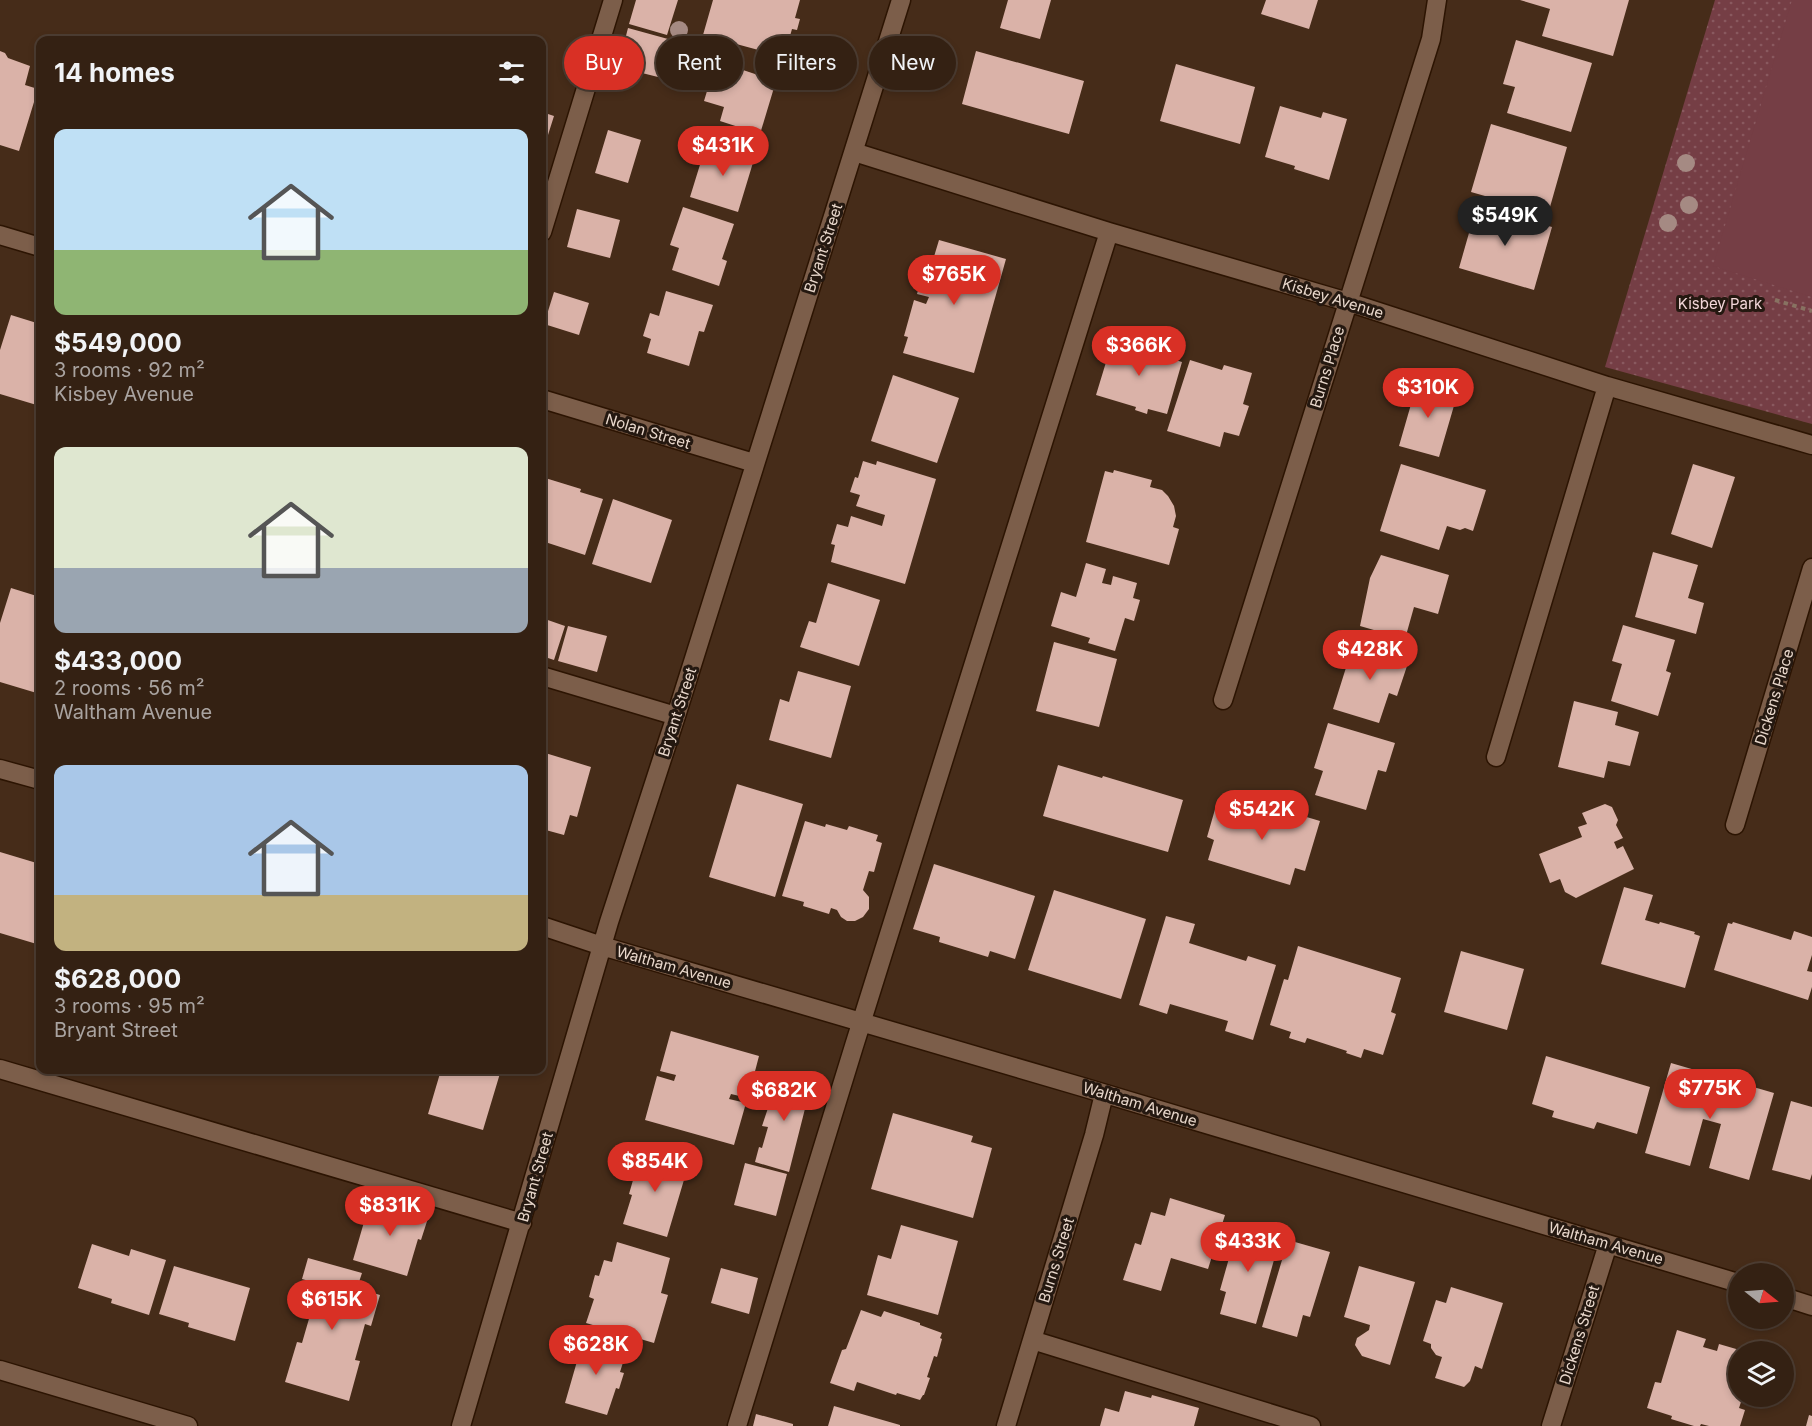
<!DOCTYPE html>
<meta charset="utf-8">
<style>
:root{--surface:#342113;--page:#3c291c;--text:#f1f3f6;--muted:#a9a3a0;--line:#4e3e33;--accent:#d93025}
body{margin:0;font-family:Inter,sans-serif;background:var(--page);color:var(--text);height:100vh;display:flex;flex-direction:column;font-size:22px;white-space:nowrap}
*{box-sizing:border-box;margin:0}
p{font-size:20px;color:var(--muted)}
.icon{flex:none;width:33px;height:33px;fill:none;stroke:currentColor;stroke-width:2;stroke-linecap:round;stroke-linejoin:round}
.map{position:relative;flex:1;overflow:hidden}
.panel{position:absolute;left:36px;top:36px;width:510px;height:1038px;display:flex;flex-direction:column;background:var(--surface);border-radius:12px;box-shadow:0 3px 9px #0003,0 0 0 2px var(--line)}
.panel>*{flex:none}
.guide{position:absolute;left:564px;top:36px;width:570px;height:54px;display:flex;gap:12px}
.needle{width:39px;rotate:107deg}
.fabs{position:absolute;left:1728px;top:1263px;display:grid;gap:12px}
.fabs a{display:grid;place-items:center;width:66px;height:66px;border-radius:50%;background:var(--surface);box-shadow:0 3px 9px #0003,0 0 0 2px var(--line);font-size:30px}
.price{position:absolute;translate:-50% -51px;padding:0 14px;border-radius:21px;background:var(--accent);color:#fff;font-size:20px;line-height:39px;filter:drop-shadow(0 2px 3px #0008)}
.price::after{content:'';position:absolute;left:50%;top:36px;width:18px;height:14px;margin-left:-9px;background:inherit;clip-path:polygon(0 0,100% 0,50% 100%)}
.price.active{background:#222;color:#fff}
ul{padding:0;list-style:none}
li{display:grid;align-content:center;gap:12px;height:318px;padding:0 18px}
li span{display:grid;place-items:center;height:186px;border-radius:12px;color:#555}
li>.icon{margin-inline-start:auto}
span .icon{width:108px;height:108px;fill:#fffc;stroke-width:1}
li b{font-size:26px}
h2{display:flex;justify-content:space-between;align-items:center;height:72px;padding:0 18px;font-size:26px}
.tag{padding:0 21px;border-radius:27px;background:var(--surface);box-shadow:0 3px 9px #0003,0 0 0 2px var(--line);font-size:21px;line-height:54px}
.tag.active{background:var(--accent);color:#fff}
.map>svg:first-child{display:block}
.grass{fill:url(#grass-dots)}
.pitch{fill:#753e45}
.building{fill:#dab2a8}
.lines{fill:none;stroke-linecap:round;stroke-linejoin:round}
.minor-casing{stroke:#2c1402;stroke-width:21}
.path{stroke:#887262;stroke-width:4;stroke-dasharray:4.5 4.5;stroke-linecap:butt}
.minor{stroke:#7c5e4a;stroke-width:18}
.tree{fill:#a58a83}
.labels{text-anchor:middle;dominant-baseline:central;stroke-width:6;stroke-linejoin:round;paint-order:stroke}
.street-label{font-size:15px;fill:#e9d8cc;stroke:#241810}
.park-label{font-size:15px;fill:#f3d7d9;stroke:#241810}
</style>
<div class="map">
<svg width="1812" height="1426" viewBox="0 0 1812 1426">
<defs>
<pattern id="grass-dots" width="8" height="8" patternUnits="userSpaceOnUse" patternTransform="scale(1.5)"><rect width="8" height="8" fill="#753e45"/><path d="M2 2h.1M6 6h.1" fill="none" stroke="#89595f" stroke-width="1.8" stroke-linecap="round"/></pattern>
</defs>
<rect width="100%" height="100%" fill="#462c19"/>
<path class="grass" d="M1715,0H1812V424L1605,367Z"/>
<path class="pitch" d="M1792,0H1812V297L1713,266Z"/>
<path class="building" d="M636,0H678L667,35L629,24Z
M713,0H800L795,18L800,19L797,30L792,29L784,57L703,35Z
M1008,0H1051L1040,39L1000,28Z
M1266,0H1318L1309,29L1261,14Z
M1520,0H1629L1613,56L1542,36L1550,9Z
M628,28L668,39L658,77L618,67Z
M1516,40L1592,63L1571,132L1507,113L1515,87L1503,84Z
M0,51L5,53L8,58L30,66L25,85L38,89L19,151L0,145Z
M976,51L1084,81L1069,134L962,104Z
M1176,64L1255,87L1240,144L1160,121Z
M734,67L776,81L760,134L720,121L724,107L704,101L714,68L732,73Z
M1280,106L1321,118L1323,112L1347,119L1329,180L1294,169L1295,166L1265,157Z
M542,112L554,116L542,154Z
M1491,124L1567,147L1548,214L1471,192Z
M608,130L641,140L628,183L595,173Z
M707,142L755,156L738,212L690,197Z
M1477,205L1552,227L1534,290L1459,268Z
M683,207L734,224L722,259L727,261L719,286L672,270L679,248L670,245Z
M577,209L620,220L610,258L567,247Z
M939,240L1006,259L974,373L903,353L908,337L904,336L914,300L926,304L929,297L917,294L927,258L933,260Z
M666,291L713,305L704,332L699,331L689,366L647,353L651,339L643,336L650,313L659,316Z
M554,292L589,303L579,335L544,324Z
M11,315L40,324V406L0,394V350Z
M1114,336L1147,346L1146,351L1182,362L1167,414L1148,409L1147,414L1135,410L1136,407L1096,395Z
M1190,360L1222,370L1224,365L1252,373L1243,404L1249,406L1239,436L1224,432L1220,447L1167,431Z
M893,375L959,398L937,463L871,441Z
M1418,380L1458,392L1439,457L1399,446Z
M863,461L876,465L877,461L936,479L905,584L831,562L835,545L831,544L837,524L848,527L851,516L882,526L885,515L856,506L860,495L850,492L855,477L858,478Z
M1401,464L1486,490L1473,531L1465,528L1460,530L1447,526L1439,550L1380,531Z
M1693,464L1735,477L1712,548L1671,534Z
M1114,470L1152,480L1150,487L1162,490L1168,496L1174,506L1176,516L1173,527L1179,529L1169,565L1086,542L1105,471L1113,473Z
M542,477L581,489L580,492L603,499L585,555L542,541Z
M613,499L672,520L651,583L592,564Z
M1653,552L1698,565L1688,598L1704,603L1696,634L1635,617Z
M1381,555L1449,575L1438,614L1414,607L1405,639L1360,626L1370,578Z
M1086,563L1106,569L1102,583L1111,585L1113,576L1137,583L1133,598L1140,600L1134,621L1125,618L1115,651L1088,643L1090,638L1051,626L1061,592L1076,597Z
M828,583L880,600L859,666L800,647L809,621L816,623Z
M11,588L40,597V694L0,682V623Z
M542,618L565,626L554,660L542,656Z
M1623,625L1675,640L1666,671L1671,673L1658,716L1611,701L1622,664L1612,661Z
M568,626L607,636L597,672L558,661Z
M1355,639L1401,653L1400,657L1409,660L1397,696L1389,693L1379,723L1333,709Z
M1054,642L1117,659L1099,727L1036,711Z
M798,671L851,686L831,758L769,740L780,699L789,702Z
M1574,701L1618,712L1615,725L1639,732L1630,766L1608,761L1604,778L1558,767Z
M1328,723L1395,743L1386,772L1378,770L1366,810L1315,795L1323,771L1314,768Z
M542,752L591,767L577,817L570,815L564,835L542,829Z
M1058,765L1102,778L1103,776L1183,800L1168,852L1043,816Z
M737,784L803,804L775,897L709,877Z
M1218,799L1271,815L1273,807L1320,821L1305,871L1295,868L1290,885L1208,860L1214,840L1207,837Z
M1605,804L1612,807L1618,820L1616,825L1623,838L1614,842L1617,849L1623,846L1634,869L1576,898L1565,892L1560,879L1550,883L1539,854L1582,837L1578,827L1587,824L1582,813Z
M805,821L825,827L826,824L847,830L849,826L878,835L876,841L882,843L874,872L869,871L863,890L869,897V909L863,917L855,921H847L841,917L837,910L831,908L829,914L803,906L804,902L782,896Z
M0,852L40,864V945L0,933Z
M934,864L1035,896L1015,959L990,951L988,957L939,942L940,937L913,929Z
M1624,887L1653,895L1645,920L1659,924L1660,922L1695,932L1694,934L1700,936L1685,988L1601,964Z
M1054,890L1146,919L1121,999L1028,970Z
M1166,916L1195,924L1189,943L1246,961L1248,956L1276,965L1253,1040L1225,1031L1228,1021L1170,1004L1167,1014L1139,1005Z
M1733,922L1791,940L1794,931L1812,937V955L1807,971L1812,972V987L1808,1000L1714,970L1728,923L1732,924Z
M1298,946L1401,978L1391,1012L1396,1014L1383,1055L1364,1049L1361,1058L1346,1053L1347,1051L1307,1038L1305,1043L1289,1038L1291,1032L1270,1025L1284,979L1288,980Z
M1461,951L1524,969L1507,1030L1444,1012Z
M671,1031L759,1056L748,1098L731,1094L729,1099L746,1103L734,1145L645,1120L657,1076L674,1081L676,1075L660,1071Z
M1546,1056L1650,1087L1637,1134L1597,1122L1594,1129L1552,1117L1554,1111L1532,1104Z
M1671,1063L1774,1093L1749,1180L1709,1168L1721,1124L1703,1119L1690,1166L1645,1153Z
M441,1070H501L483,1130L428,1114Z
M780,1072L812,1081L789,1172L755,1162L759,1147L762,1148L768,1127L762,1126Z
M1791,1101L1812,1107V1174L1810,1180L1772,1170Z
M893,1113L973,1136L971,1142L992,1148L973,1218L871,1189Z
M642,1149L689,1163L667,1237L623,1224L632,1195L629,1194Z
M745,1163L787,1174L776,1216L734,1205Z
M371,1198L429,1215L421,1240L418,1239L407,1276L353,1260Z
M1170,1198L1225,1215L1208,1269L1171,1258L1161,1291L1123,1280L1135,1243L1141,1245L1151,1212L1165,1216Z
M1239,1223L1281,1235L1256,1324L1220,1314L1226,1292L1220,1290Z
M901,1225L958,1241L938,1315L867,1295L878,1255L891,1259Z
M1288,1240L1330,1252L1310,1317L1303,1315L1297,1337L1262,1327Z
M617,1242L670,1258L661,1293L668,1295L654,1343L586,1323L594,1299L589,1297L595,1275L599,1276L604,1260L612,1262Z
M92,1244L129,1256L131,1249L166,1260L149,1315L111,1303L112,1299L78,1288Z
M308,1258L362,1273L357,1288L380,1295L371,1326L365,1324L355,1360L360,1361L349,1401L285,1382L297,1342L302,1343L319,1284L302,1279Z
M174,1266L250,1288L235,1341L188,1327L189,1323L159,1314Z
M1359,1266L1415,1282L1390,1365L1362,1356L1355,1345L1357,1338L1369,1330L1370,1325L1344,1317Z
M721,1268L758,1278L749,1314L711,1303Z
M1451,1287L1503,1303L1482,1369L1475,1366L1470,1381L1464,1387L1435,1378L1442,1357L1436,1355L1431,1348V1344L1423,1341L1436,1300L1446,1303Z
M861,1310L881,1317L884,1311L920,1323V1325L942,1333L940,1338L942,1339L937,1357L934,1356L927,1377L930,1378L924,1395H923L920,1400L897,1393L896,1395L857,1382L854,1391L830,1383L842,1350L846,1349Z
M1677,1330L1706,1339L1703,1347L1717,1351L1719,1344L1743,1351L1738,1352V1396H1743L1739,1408L1745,1410L1740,1426H1709L1701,1424L1700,1426H1694L1671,1419L1672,1416L1647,1408L1655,1382L1661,1383Z
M584,1337L627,1350L620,1372L624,1373L619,1389L616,1388L607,1415L565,1403Z
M1125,1391L1151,1398L1152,1395L1199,1408L1194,1426H1100L1105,1408L1119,1412Z
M834,1406L900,1425V1426H828Z
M756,1414L793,1424V1426H753Z
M1809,1415L1812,1416V1426H1806Z"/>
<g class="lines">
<g class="minor-casing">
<path id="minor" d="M854,152L1109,232L1348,302L1607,386L1812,445
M542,232L613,0
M0,235L40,247
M542,399L754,463
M542,676L676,716
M1223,700L1431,39L1437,0
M1496,757L1607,386
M0,769L40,780
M1735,825L1812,568
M542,926L602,946L1079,1086L1738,1283
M0,1069L522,1223
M1784,1297L1812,1306
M1032,1340L1311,1426
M0,1370L188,1426
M461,1426L609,922L676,716L901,0
M737,1426L854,1046L1109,232
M1006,1426L1094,1135L1104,1094
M1551,1426L1608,1244"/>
</g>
<path class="path" d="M1775,300L1812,311"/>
<use href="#minor" class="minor"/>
</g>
<g class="tree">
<circle cx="679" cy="30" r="9"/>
<circle cx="1686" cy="163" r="9"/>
<circle cx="1689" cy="205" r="9"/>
<circle cx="1668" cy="223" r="9"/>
</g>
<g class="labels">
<g class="street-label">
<text transform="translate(823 248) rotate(-72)">Bryant Street</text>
<text transform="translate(1333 298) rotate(17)">Kisbey Avenue</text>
<text transform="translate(1327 367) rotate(-73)">Burns Place</text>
<text transform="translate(648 431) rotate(17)">Nolan Street</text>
<text transform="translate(1774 697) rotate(-73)">Dickens Place</text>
<text transform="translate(677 712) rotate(-72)">Bryant Street</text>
<text transform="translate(674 967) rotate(16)">Waltham Avenue</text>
<text transform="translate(1140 1104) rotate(17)">Waltham Avenue</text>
<text transform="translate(535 1177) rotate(-74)">Bryant Street</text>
<text transform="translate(1606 1243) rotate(16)">Waltham Avenue</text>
<text transform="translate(1056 1260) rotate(-73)">Burns Street</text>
<text transform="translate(1579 1335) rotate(-73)">Dickens Street</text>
</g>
<g class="park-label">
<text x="1720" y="303">Kisbey Park</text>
</g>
</g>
</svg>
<div class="fabs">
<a><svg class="needle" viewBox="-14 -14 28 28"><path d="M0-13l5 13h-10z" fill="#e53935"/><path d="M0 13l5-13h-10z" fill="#a9a3a0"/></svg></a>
<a><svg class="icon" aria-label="layers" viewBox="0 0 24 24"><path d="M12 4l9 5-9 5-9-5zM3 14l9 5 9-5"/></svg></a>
</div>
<b class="price" style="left:723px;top:177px">$431K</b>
<b class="price active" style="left:1505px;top:247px">$549K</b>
<b class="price" style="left:954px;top:306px">$765K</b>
<b class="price" style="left:1139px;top:377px">$366K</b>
<b class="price" style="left:1428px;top:419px">$310K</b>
<b class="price" style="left:1370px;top:681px">$428K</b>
<b class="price" style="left:1262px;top:841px">$542K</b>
<b class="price" style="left:1710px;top:1120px">$775K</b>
<b class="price" style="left:784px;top:1122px">$682K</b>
<b class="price" style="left:655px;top:1193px">$854K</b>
<b class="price" style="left:390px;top:1237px">$831K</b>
<b class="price" style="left:1248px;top:1273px">$433K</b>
<b class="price" style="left:332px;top:1331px">$615K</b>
<b class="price" style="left:596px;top:1376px">$628K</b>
<div class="guide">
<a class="tag active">Buy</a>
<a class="tag">Rent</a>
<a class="tag">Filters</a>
<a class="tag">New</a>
</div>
<section class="panel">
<h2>14 homes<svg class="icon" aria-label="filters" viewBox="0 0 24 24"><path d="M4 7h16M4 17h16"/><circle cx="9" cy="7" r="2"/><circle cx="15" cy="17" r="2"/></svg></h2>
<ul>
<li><span style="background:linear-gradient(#bfe0f5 65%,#8fb573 0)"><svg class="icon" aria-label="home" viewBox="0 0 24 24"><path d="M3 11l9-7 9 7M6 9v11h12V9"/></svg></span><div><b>$549,000</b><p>3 rooms · 92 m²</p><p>Kisbey Avenue</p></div></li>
<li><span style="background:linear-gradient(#dfe7d0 65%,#9aa5b1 0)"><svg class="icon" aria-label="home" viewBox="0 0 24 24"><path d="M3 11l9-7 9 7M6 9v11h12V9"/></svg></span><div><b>$433,000</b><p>2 rooms · 56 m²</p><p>Waltham Avenue</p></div></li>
<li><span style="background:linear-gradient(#a9c7e8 70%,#c2b280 0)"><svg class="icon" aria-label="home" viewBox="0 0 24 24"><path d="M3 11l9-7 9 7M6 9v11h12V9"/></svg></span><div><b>$628,000</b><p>3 rooms · 95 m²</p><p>Bryant Street</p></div></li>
</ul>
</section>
</div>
